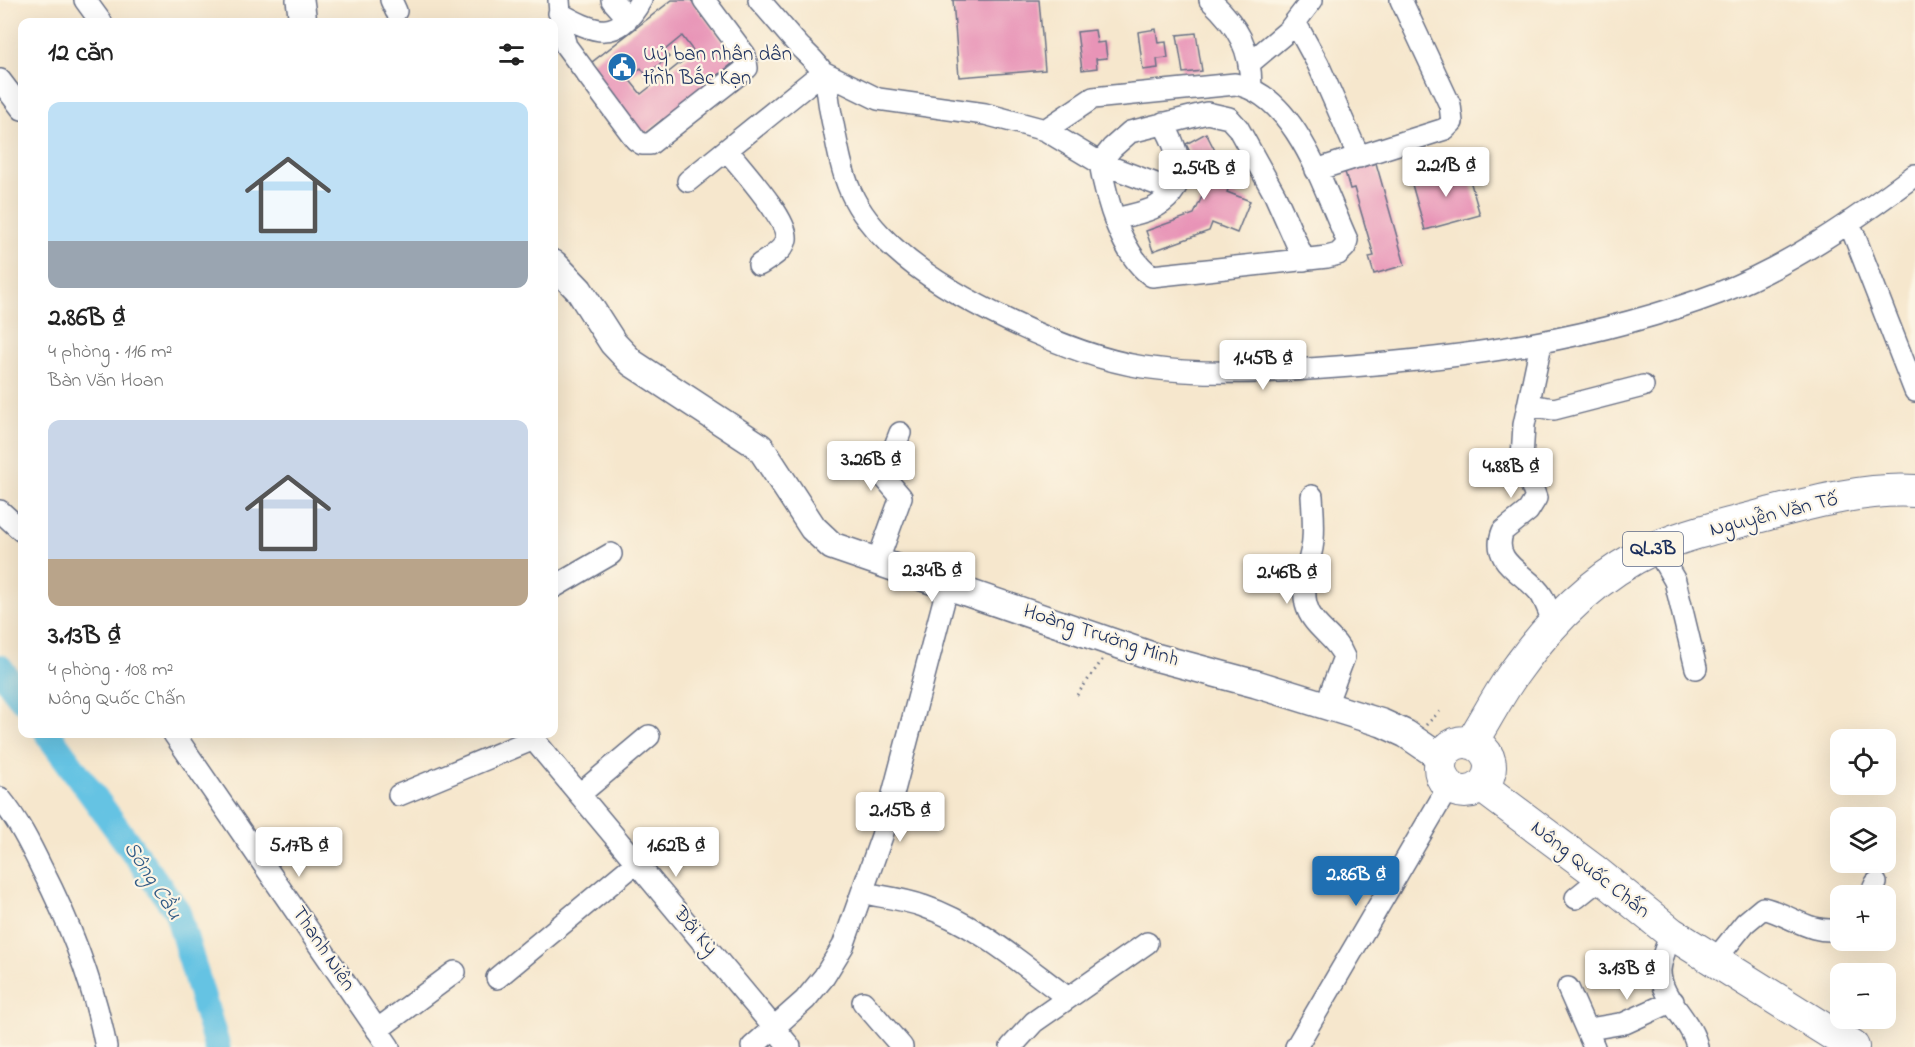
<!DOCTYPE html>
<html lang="vi">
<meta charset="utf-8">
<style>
:root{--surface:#fff;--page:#f6f6f6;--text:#222;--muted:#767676;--accent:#1f6fb2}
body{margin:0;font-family:"Indie Flower",sans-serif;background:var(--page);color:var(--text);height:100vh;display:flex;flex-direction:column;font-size:22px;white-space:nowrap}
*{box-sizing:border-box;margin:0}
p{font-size:20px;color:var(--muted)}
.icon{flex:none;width:33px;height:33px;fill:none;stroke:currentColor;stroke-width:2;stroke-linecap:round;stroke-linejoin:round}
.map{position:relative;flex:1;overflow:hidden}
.details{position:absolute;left:18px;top:18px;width:540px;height:720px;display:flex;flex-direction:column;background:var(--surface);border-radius:12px;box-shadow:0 6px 24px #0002}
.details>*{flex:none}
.buttons{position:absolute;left:1830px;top:729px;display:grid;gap:12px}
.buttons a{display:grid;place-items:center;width:66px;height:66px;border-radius:12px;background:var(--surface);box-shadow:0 6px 24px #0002;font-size:30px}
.price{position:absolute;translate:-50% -51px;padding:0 14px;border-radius:6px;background:#fff;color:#222;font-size:20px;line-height:39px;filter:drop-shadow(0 2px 3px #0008)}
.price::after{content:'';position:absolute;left:50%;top:36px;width:18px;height:14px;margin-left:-9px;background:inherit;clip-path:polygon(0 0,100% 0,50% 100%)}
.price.current{background:var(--accent);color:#fff}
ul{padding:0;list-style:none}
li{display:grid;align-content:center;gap:12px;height:318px;padding:0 30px}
li span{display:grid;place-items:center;height:186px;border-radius:12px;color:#555}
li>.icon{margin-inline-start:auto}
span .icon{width:108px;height:108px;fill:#fffc;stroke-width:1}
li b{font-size:26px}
h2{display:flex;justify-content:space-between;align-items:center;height:72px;padding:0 30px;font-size:26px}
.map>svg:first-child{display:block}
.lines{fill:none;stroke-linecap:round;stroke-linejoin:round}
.river{stroke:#65c3e3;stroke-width:27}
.building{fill:#e894b7;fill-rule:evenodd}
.minor-casing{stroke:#686f85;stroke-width:24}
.major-casing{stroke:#686f85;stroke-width:30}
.highway-casing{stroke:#686f85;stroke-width:34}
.path{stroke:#686f85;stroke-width:3;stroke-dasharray:1.5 4.5;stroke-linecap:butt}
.minor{stroke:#fff;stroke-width:21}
.major{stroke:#fff;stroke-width:27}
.highway{stroke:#fff;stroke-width:32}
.labels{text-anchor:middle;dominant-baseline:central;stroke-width:4.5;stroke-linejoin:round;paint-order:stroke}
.shield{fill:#fcf5e5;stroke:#5e6a86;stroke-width:1.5}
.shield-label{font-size:20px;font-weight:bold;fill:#1b2f5e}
.poi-label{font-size:21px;fill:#1b2f5e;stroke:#fcf5e5;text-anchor:start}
.street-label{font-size:21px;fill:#1b2f5e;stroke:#fcf5e5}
.water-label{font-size:22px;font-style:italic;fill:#315b86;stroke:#fcf5e5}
</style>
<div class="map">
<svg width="1915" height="1047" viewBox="0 0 1915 1047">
<rect width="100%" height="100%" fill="#fcf5e5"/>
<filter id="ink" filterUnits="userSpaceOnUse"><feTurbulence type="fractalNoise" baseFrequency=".0167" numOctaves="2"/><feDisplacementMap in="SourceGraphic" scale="12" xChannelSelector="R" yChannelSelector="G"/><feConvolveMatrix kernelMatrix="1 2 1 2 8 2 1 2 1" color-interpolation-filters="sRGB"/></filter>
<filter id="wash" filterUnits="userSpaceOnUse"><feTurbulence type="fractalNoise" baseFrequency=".008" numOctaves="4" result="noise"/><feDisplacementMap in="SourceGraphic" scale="24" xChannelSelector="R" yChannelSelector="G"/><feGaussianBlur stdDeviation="1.35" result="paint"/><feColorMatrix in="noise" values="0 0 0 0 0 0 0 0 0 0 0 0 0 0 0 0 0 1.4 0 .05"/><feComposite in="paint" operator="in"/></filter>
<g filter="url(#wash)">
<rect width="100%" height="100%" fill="#f6e7cd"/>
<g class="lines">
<path class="river" d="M0,668L22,699
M48,734L177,911L217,1047"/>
</g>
<g id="blocks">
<path class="building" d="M672,0H691L737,60L717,76L721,82L667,124L663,119L642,136L587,66ZM682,36L694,52L641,94L628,78L641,68L646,75L669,57L665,50Z
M953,0H1039L1045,70L959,77Z
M1156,29L1158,43L1166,42L1168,58L1157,59L1158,68L1143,70L1138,32Z
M1095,30L1097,43L1105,42L1107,58L1096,59L1097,68L1082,70L1077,32Z
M1196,33L1202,71L1183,73L1177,35Z
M1206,133L1231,182L1227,192L1250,201L1237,233L1212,223L1209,231L1153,251L1146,231L1194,214L1207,186L1186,144Z
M1376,163L1405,265L1374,274L1369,257L1374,256L1354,188L1350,189L1345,172Z
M1466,166L1480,215L1425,230L1411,181Z"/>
</g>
</g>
<g filter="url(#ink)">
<use href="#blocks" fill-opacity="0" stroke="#686f85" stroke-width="1.5"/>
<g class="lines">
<g class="minor-casing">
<path id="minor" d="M85,0L101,22
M391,0L396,11
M559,0L561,28L566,46L636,140L642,144H650L747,68L745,55L704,0
M612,0L627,17
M759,0C773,15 786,32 800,47C807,54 819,64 823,73C828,84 828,101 831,114C843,175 846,205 894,248C948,298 1071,356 1143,367C1208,376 1273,372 1337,367C1467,358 1597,339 1719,293C1789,266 1855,220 1915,175
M1210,0C1238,26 1251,49 1251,87
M559,13C593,32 617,44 641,0
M1295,22L1318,64L1359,157
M1251,62L1289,30L1312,0
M0,80L22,109
M1045,130L1093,98L1235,84C1296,95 1324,190 1347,240L1345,247L1338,254L1327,257L1152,276C1121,255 1106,198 1100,163L1112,148L1130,132L1207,113L1229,118L1238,128L1275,195L1304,260
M727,150C740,167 789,220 786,239C784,251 768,259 759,265
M1316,170L1445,129L1452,122L1450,105L1401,0
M688,181L823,72L878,99L985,114L1045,130L1100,163L1172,190
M1116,219C1129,215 1146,213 1157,206C1192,185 1179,151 1163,123
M1849,222L1915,391
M1541,344L1524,425L1522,458L1536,498L1528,511L1503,531C1489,564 1529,574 1542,596C1547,605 1550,615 1554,623
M1528,405L1554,409L1643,386
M1312,496C1313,513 1315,531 1312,548C1308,566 1302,585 1306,604C1312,628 1336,636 1344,657L1326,705
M0,511L22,531
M1656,548L1675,581L1696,668
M877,563L901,497L885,478V472L900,433
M554,587L611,554
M174,734L389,1047
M529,734L790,1047
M580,794L649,736
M399,795L534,739L535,734
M0,798C18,820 30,844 42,869C71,926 94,985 106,1047
M864,893C884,897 904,899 923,906C977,924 1023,965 1068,998
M1870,896L1876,883
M1576,898L1602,877
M1671,933C1667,945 1661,958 1660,970C1659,998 1692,1020 1697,1047
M1715,960L1745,923L1763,908C1789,914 1811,935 1840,929
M497,978L637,862
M1568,988L1594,1047
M863,1002L902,1047
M1589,1029L1625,1023L1673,1001
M377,1030L455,972
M752,1047L805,1000L824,977L843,946L882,836L948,585
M1011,1047L1034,1022L1147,943
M1296,1047L1449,786"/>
</g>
<g class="major-casing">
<path id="major" d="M300,0L303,22
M554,264L579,290L613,343L632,363L760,447L813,528L832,546L1155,657L1256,684L1382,723L1406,734L1441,758"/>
</g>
<g class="highway-casing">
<path id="highway" d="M1440 767a25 25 0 1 1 50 0a25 25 0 1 1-50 0Z
M1471,743C1486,720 1498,695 1514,673C1550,622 1596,575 1655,548C1689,533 1731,524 1768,514C1814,502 1866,488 1915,491
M1481,786L1592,869L1671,933L1853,1047"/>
</g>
<path class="path" d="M146,22L151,20
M1077,695L1103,659
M1426,725L1442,709"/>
<use href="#minor" class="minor"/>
<use href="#major" class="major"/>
<use href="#highway" class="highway"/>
</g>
</g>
<defs>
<g id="civic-disc" transform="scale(1.5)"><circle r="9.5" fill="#1f6fb2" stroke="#fcf5e5"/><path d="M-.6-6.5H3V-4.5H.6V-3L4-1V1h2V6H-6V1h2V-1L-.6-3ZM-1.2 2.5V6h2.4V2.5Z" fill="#fff"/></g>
</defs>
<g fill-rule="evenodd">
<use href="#civic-disc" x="622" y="67"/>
</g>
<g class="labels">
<rect class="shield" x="1623" y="532" width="60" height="34" rx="4.5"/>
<g class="shield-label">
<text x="1653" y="549">QL.3B</text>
</g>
<g class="poi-label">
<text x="643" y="55">Uỷ ban nhân dân<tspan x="643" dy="24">tỉnh Bắc Kạn</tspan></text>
</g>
<g class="street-label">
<text transform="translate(1774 515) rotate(-14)">Nguyễn Văn Tố</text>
<text transform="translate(1101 636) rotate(18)">Hoàng Trường Minh</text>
<text transform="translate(1590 870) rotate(38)">Nông Quốc Chấn</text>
<text transform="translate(695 931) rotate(50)">Đội Kỳ</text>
<text transform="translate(323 949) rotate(56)">Thanh Niên</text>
</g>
<g class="water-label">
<text transform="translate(152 881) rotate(57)">Sông Cầu</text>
</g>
</g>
</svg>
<div class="buttons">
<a><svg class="icon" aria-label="locate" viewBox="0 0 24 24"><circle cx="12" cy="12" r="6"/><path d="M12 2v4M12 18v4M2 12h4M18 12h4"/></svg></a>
<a><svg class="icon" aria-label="layers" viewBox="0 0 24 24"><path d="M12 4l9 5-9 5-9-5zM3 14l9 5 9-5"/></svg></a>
<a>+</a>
<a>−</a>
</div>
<b class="price" style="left:1446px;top:198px">2.21B ₫</b>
<b class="price" style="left:1204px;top:201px">2.54B ₫</b>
<b class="price" style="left:1263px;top:391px">1.45B ₫</b>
<b class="price" style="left:871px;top:492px">3.26B ₫</b>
<b class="price" style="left:1511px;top:499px">4.88B ₫</b>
<b class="price" style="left:932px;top:603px">2.34B ₫</b>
<b class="price" style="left:1287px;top:605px">2.46B ₫</b>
<b class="price" style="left:900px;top:843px">2.15B ₫</b>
<b class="price" style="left:299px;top:878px">5.17B ₫</b>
<b class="price" style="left:676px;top:878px">1.62B ₫</b>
<b class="price current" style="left:1356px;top:907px">2.86B ₫</b>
<b class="price" style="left:1627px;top:1001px">3.13B ₫</b>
<section class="details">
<h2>12 căn<svg class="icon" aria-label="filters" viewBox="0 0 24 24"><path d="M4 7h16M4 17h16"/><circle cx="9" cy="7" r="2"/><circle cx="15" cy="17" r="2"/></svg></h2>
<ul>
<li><span style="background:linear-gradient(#bfe0f5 75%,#9aa5b1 0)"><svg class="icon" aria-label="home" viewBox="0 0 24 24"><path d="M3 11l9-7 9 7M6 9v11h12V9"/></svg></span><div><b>2.86B ₫</b><p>4 phòng · 116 m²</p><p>Bàn Văn Hoan</p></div></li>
<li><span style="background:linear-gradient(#c9d6e8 75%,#b9a48a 0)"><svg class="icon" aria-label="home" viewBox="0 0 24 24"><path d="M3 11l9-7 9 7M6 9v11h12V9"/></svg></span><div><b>3.13B ₫</b><p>4 phòng · 108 m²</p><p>Nông Quốc Chấn</p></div></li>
</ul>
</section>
</div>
